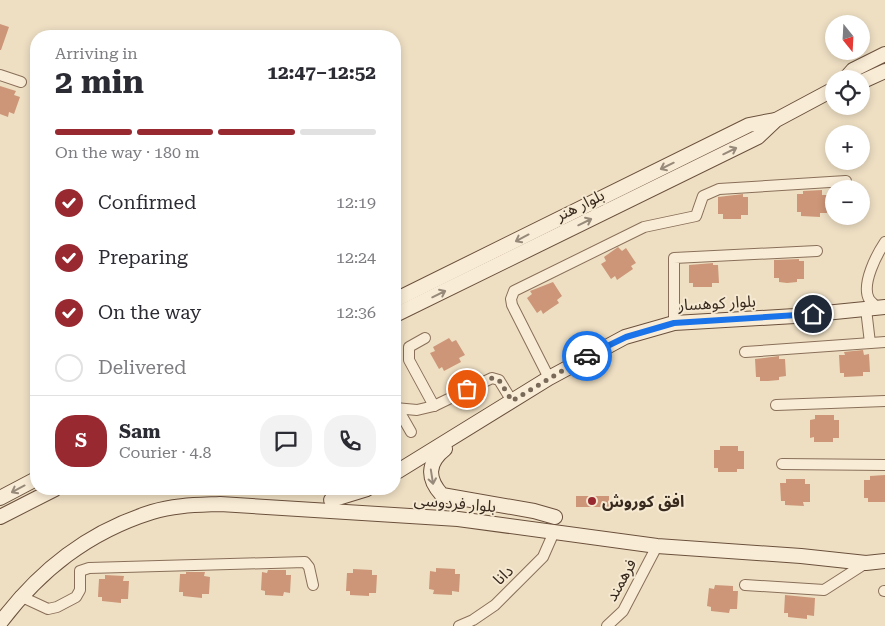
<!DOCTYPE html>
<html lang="en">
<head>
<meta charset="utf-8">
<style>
	:root { --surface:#fff; --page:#f2f2f3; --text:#2b2b33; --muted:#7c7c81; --line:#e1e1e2; --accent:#982931 }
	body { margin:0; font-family:"Roboto Serif","Noto Sans Arabic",serif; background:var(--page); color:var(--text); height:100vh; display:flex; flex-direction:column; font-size:19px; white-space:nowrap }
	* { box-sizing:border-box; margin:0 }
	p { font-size:16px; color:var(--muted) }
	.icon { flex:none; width:28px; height:28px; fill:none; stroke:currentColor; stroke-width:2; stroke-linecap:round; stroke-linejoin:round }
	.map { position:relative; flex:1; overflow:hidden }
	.details { position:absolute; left:30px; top:30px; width:371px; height:465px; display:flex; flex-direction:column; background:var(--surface); border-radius:20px; box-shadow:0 2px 8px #0003 }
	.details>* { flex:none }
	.needle { width:32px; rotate:162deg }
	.tools { position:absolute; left:825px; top:15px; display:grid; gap:10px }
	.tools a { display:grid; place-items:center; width:45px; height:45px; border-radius:50%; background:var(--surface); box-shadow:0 2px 8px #0003; font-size:25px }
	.pin { position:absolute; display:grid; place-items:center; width:42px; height:42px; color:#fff; margin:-21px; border:2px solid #fff; border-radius:50%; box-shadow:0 1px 5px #0007 }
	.courier { position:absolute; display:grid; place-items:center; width:50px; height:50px; margin:-25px; border:4px solid #1a73e8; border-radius:50%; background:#fff; color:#222; box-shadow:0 1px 6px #0007 }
	.overview em { font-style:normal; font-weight:700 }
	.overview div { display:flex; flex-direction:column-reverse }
	.overview { display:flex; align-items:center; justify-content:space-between; height:85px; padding:0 25px }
	h1 { font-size:32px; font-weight:700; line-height:38px }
	.bar { display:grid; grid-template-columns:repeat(4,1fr); gap:8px 5px; align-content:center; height:60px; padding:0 25px }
	.bar i { height:6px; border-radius:4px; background:var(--line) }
	.bar .active { background:var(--accent) }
	.bar p { grid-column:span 4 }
	.line { display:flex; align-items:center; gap:12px; padding:0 25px; border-top:1px solid var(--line) }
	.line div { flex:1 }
	.round { display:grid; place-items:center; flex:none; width:52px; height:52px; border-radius:20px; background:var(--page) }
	ol { padding:0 25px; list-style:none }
	li { display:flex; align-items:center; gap:15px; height:55px }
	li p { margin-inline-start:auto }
	li .icon { padding:5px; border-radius:50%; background:var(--accent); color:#fff; stroke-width:4 }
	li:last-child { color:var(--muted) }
	li i { width:28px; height:28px; border:2px solid var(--line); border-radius:50% }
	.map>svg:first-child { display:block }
</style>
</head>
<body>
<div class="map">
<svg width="885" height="626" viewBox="0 0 885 626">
	<rect width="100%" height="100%" fill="#eedfc3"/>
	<g fill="#cd9678">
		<path d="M0 24 9 27 1 50H0Z"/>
		<path d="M0 86 16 91 14 95 20 97 14 114 9 112 8 117 0 114Z"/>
		<path d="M822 190V195H827V213H820V217L801 216V212H797V194H803V191Z"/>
		<path d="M743 194V197H748V215H741V219H723V214H718V197Z"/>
		<path d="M618 247 622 251 626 248 636 263 631 266 633 269 617 280 615 276 611 279 601 264 606 261 604 257Z"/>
		<path d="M799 259V261H804V279H797V282L787 283 779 282V278H774V260Z"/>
		<path d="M713 263V265H718L719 283H712V287H693V283H689V265Z"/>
		<path d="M553 282 562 296 557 300 559 303 550 309 543 314 541 310 537 313 527 298 532 294 530 291Z"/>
		<path d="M449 338 452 342 456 340 465 355 459 358 461 362 444 371 442 367 439 369 430 353 435 351 433 347Z"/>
		<path d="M863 350 864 355 869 354 870 372H863V376L844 377V373H840L839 355H845L844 352Z"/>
		<path d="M779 356V359H785L786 376 779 377V380L768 381H760V377H756L755 359Z"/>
		<path d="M815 415H834V420H839V438H833V442H814V437L810 438V420L815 419Z"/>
		<path d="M720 446H738V451H744V469H737V472H718V468H714V450H720Z"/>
		<path d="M885 475V502H868V498H864V480H870V476Z"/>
		<path d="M786 479H805V484H810V502H803L804 506 785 505V501H781L780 483H786Z"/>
		<rect x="576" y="496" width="33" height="11"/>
		<path d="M436 568 455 569V574H460L459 592 452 591V595L433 594 434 590 429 589 430 571 436 572Z"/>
		<path d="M353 569 372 570V575H377L376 593H369V596L350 595V591H346L347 573H353Z"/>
		<path d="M268 570H286V575H291L290 593 284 592 283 596 265 595V591L261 590 262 572 267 573Z"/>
		<path d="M186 572H205L204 576 210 577 209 594H202V598L183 596V592H179L180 574H186Z"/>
		<path d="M105 575 124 576 123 581H129L128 599H121V603L102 601V597H98L99 579H105Z"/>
		<path d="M715 585 733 586V591H738L737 609H730L729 613 711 611V607L707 606 709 588 714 589Z"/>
		<path d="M785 595 815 598 814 616 807 615V619L788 617V613H784Z"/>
	</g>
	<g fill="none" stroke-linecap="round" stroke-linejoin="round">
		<defs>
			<g id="street">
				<path d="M0 75 21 82"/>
				<path d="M877 308C875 305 871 302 869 299 861 284 877 254 885 242"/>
				<path d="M866 309 870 343"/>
				<path d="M674 323V258L817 251"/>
				<path d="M425 338 409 347V360L434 406"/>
				<path d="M745 352 885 342"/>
				<path d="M549 378 512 305 511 299 514 291 644 227 696 216 703 196 719 189 846 181"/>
				<path d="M395 404 411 432"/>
				<path d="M776 405 885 401"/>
				<path d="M395 408 417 410 434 406 492 378 499 380 512 401"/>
				<path d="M782 464 885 465"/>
				<path d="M745 585 824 590 866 563"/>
				<path d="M884 591H885"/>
				<path d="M20 596 48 609 57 607 76 597 80 590V571L89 568 305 562 309 567 313 585"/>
				<path d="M459 626 473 620 495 605 543 557 554 532"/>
				<path d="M607 626 623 611 657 546"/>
			</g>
			<g id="secondary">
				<path d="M845 79 853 70 885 54"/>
				<path d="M861 82 885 71"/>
				<path d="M395 300 749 125 775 120"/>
				<path d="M395 315 758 137 776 120 834 89"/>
				<path d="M445 449C427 463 427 479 442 495L534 511 555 517"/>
				<path d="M395 473 549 378 625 337 674 323 795 316 885 307"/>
				<path d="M0 498 36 479"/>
				<path d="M331 500 367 489"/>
				<path d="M0 517 55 489"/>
				<path d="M0 623C40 570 88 532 152 512 174 505 198 505 220 504L458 519 657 546 801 556 866 563 885 561"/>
			</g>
		</defs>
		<use href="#street" stroke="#896f59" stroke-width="12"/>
		<use href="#secondary" stroke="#6b513d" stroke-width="16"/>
		<use href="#street" stroke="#f9ecd6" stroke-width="10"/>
		<use href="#secondary" stroke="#f9ecd6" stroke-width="14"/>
	</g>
	<defs><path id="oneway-shaft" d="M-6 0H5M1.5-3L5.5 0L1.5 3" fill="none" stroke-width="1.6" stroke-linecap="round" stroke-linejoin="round" transform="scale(1.25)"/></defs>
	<g stroke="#988a7a">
		<use href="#oneway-shaft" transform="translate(730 151) rotate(-26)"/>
		<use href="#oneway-shaft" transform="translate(667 166) rotate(154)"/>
		<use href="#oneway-shaft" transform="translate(585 222) rotate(-26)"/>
		<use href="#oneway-shaft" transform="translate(522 238) rotate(152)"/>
		<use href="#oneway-shaft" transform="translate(439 294) rotate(-26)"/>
		<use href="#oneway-shaft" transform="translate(432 477) rotate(81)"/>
		<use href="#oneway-shaft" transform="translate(18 489) rotate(152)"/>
	</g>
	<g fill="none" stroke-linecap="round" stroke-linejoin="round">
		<path stroke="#786958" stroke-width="5" stroke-dasharray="0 9" d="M467 389 492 378 499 380 512 401 587 356"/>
		<path stroke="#1a73e8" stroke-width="6" d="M587 356 626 337 674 323 813 314"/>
	</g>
	<circle fill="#982931" stroke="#f6e9d2" stroke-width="2" cx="592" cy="501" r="5"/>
	<g text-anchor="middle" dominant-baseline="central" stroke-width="4" stroke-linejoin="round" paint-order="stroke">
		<g font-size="16" fill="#38291e" stroke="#f6e9d2">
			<text transform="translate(580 205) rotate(-26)">بلوار هنر</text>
			<text transform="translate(717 303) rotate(-3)">بلوار کوهسار</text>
			<text transform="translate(455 503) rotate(5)">بلوار فردوسی</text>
			<text transform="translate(503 575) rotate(-44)">دانا</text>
			<text transform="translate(621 580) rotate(-61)">فرهمند</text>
		</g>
		<g font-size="16" font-weight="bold" fill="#38291e" stroke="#f6e9d2" text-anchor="start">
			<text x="602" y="501">افق کوروش</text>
		</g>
	</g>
</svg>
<div class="tools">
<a><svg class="needle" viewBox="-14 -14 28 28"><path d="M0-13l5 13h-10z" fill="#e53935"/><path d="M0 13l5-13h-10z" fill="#7c7c81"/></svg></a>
<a><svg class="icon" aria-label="locate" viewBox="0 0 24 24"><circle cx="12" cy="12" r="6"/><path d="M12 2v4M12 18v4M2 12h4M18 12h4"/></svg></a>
<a>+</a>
<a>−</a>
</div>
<div class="pin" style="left:467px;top:389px;background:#ea580c"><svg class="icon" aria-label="bag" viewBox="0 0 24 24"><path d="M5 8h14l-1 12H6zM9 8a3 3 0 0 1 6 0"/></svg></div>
<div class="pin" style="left:813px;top:314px;background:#1f2937"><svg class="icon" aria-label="home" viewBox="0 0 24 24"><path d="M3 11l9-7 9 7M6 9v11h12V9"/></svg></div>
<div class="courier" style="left:587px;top:356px"><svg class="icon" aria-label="car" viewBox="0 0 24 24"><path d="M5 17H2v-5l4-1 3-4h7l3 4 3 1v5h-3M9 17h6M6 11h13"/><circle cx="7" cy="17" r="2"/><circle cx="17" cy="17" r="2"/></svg></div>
<section class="details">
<div class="overview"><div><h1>2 min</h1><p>Arriving in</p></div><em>12:47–12:52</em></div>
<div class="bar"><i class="active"></i><i class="active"></i><i class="active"></i><i></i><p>On the way · 180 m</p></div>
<ol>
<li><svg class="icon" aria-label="check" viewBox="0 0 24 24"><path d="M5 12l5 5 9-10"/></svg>Confirmed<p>12:19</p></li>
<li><svg class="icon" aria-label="check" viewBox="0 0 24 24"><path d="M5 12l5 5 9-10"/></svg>Preparing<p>12:24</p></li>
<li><svg class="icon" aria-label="check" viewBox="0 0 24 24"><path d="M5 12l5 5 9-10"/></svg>On the way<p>12:36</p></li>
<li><i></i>Delivered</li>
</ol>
<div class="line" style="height:90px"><b class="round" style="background:var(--accent);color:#fff">S</b><div><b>Sam</b><p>Courier · 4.8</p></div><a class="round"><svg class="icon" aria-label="chat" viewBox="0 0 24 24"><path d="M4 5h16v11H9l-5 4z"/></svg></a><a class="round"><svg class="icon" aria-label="phone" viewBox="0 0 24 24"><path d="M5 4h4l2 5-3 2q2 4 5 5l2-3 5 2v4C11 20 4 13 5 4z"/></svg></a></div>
</section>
</div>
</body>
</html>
